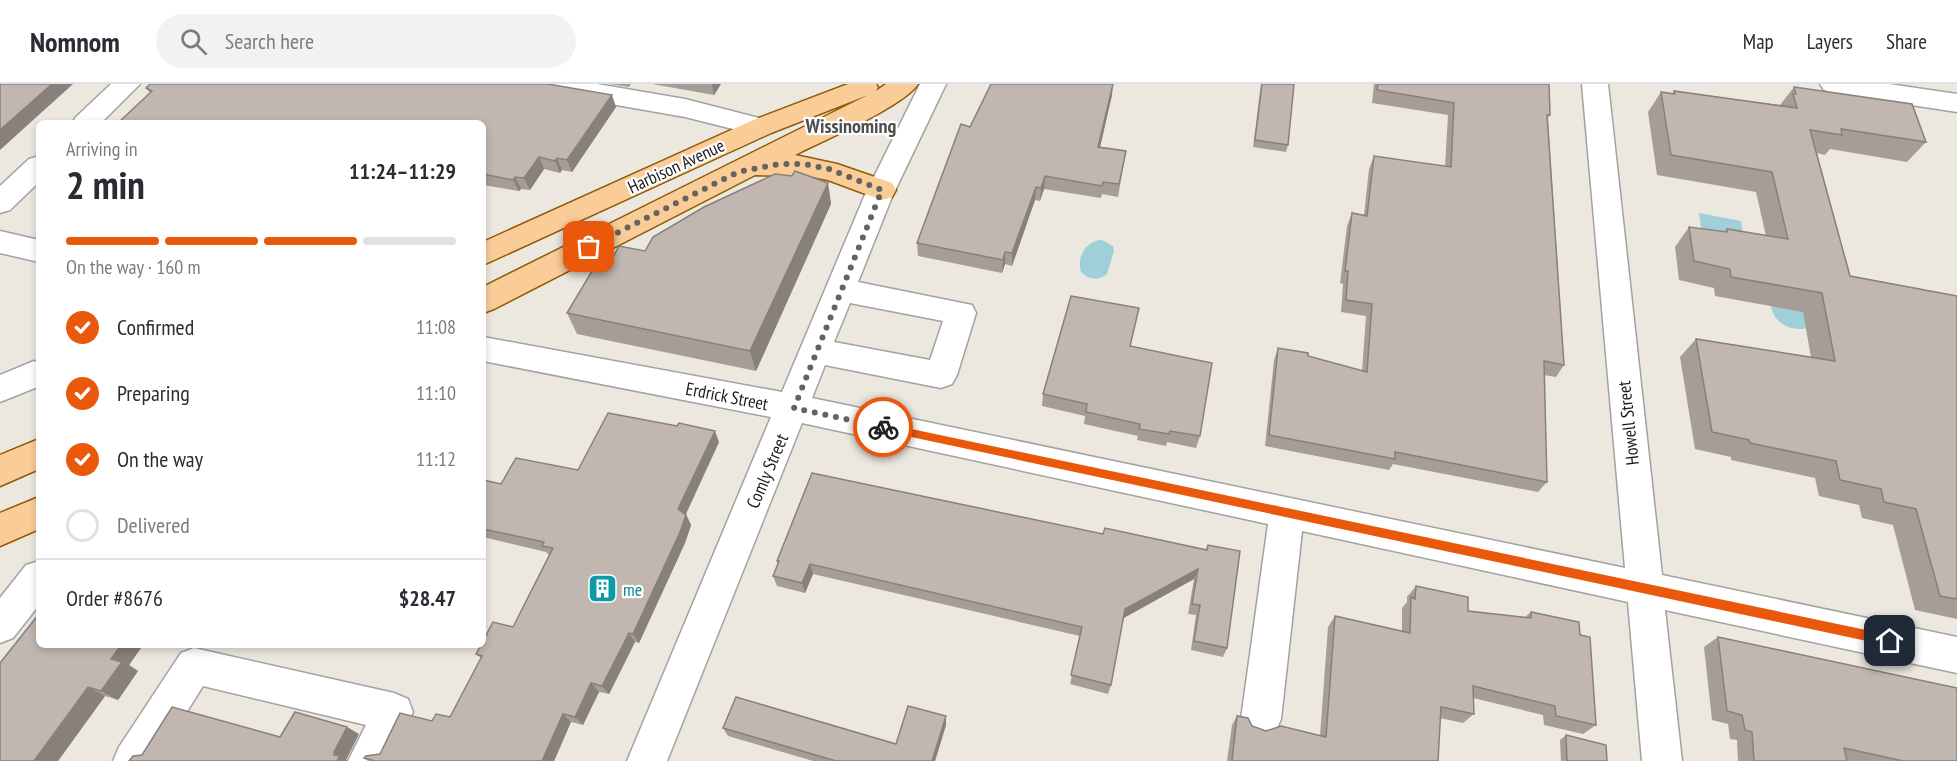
<!DOCTYPE html>
<html lang="en">
<head>
<meta charset="utf-8">
<style>
	:root { --surface:#fff; --page:#f2f2f3; --text:#2b2b33; --muted:#7c7c81; --line:#e1e1e2; --accent:#ea580c }
	body { margin:0; font-family:"PT Sans Narrow",sans-serif; background:var(--page); color:var(--text); height:100vh; display:flex; flex-direction:column; font-size:22px; white-space:nowrap }
	* { box-sizing:border-box; margin:0 }
	p { font-size:20px; color:var(--muted) }
	.icon { flex:none; width:33px; height:33px; fill:none; stroke:currentColor; stroke-width:2; stroke-linecap:round; stroke-linejoin:round }
	.map { position:relative; flex:1; overflow:hidden }
	.panel { position:absolute; left:36px; top:36px; width:450px; height:528px; display:flex; flex-direction:column; background:var(--surface); border-radius:9px; box-shadow:0 3px 9px #0003 }
	.panel>* { flex:none }
	.pin { position:absolute; display:grid; place-items:center; width:51px; height:51px; color:#fff; margin:-26px; border-radius:12px; box-shadow:0 3px 9px #0006 }
	.courier { position:absolute; display:grid; place-items:center; width:60px; height:60px; margin:-30px; border:4px solid #ea580c; border-radius:50%; background:#fff; color:#222; box-shadow:0 2px 8px #0007 }
	.head em { font-style:normal; font-weight:800 }
	.head div { display:flex; flex-direction:column-reverse }
	.head { display:flex; align-items:center; justify-content:space-between; height:102px; padding:0 30px }
	h1 { font-size:39px; font-weight:800; line-height:45px }
	.bar { display:grid; grid-template-columns:repeat(4,1fr); gap:9px 6px; align-content:center; height:72px; padding:0 30px }
	.bar i { height:8px; border-radius:4px; background:var(--line) }
	.bar .on { background:var(--accent) }
	.bar p { grid-column:span 4 }
	.line { display:flex; align-items:center; gap:15px; padding:0 30px; border-top:2px solid var(--line) }
	.line div { flex:1 }
	ol { padding:0 30px; list-style:none }
	li { display:flex; align-items:center; gap:18px; height:66px }
	li p { margin-inline-start:auto }
	li .icon { padding:6px; border-radius:50%; background:var(--accent); color:#fff; stroke-width:4 }
	li:last-child { color:var(--muted) }
	li i { width:33px; height:33px; border:3px solid var(--line); border-radius:50% }
	header { display:flex; align-items:center; gap:36px; box-sizing:border-box; height:84px; padding:0 30px; background:var(--surface); border-bottom:2px solid var(--line) }
	header strong { font-size:28px }
	nav { display:flex; gap:33px; margin-inline-start:auto; font-size:21px }
	.search { width:420px; height:54px; background:var(--page); display:flex; align-items:center; gap:15px; box-sizing:border-box; padding:0 21px; border-radius:33px; color:var(--muted); font-size:22px }
	.map>svg:first-child { display:block }
</style>
</head>
<body>
<header>
<strong>Nomnom</strong>
<div class="search"><svg class="icon" aria-label="search" viewBox="0 0 24 24"><circle cx="10" cy="10" r="6"/><path d="M15 15l6 6"/></svg>Search here</div>
<nav><a>Map</a><a>Layers</a><a>Share</a></nav>
</header>
<div class="map">
<svg width="1957" height="677" viewBox="0 0 1957 677">
	<rect width="100%" height="100%" fill="#ece8e0"/>
	<g fill="#a0cfda">
		<path d="M1699 129 1741 137 1743 151 1701 144Z"/>
		<path d="M1102 156 1113 162 1114 167 1107 190C1098 197 1089 196 1081 188 1076 174 1086 156 1102 156Z"/>
		<path d="M1771 222H1805L1811 243C1794 249 1774 241 1771 222Z"/>
	</g>
	<g fill="none" stroke-linecap="round" stroke-linejoin="round">
		<defs>
			<g id="minor">
				<path d="M111 0H140L101 39H72L76 33Z"/>
				<path d="M535 0H597L685 15 771 37 774 43 771 49 761 52 685 33 548 9 539 6Z"/>
				<path d="M920 0H946L892 113 858 198 972 221 976 229 957 291 952 300 941 304 825 281 812 314 1625 484 1582 0H1608L1662 491 1957 553V589L1665 526 1682 677H1642L1628 518 1302 447 1281 635 1275 649 1261 654 1247 649 1241 635 1268 440 802 339 667 677H627L771 333 483 277V253L782 308 864 113ZM850 219 943 237 930 276 834 258Z"/>
				<path d="M1820 0H1889L1957 10V28L1833 9 1824 6Z"/>
				<path d="M39 72V98L10 126 0 129V102L29 75Z"/>
				<path d="M0 147 39 156V178L0 169Z"/>
				<path d="M34 277 39 279V305L35 304 0 318V291Z"/>
				<path d="M39 477V521L13 554 0 559V514L26 481Z"/>
				<path d="M194 564 394 609 408 615 413 628 389 677H348L366 641 203 602 156 677H113L119 663 181 569Z"/>
			</g>
			<g id="major">
				<path d="M848 0H876L878 3 876 7 886 0H918C903 23 822 57 795 71L837 80 892 99 896 106 892 113 882 116 828 96 808 92 755 91 494 225 483 229V203L868 11 771 49 483 181V158L751 37Z"/>
				<path d="M39 355V385L0 402V371Z"/>
				<path d="M39 413V445L0 462V429Z"/>
			</g>
		</defs>
		<use href="#minor" stroke="#a2a2a2" stroke-width="3"/>
		<use href="#major" stroke="#8e5c03" stroke-width="3"/>
		<use href="#minor" fill="#fff" fill-rule="evenodd"/>
		<use href="#major" fill="#facc98" fill-rule="evenodd"/>
	</g>
	<g fill="#a69d97">
		<path d="M610 0H631L629 3Z"/>
		<path d="M652 0H721L714 11Z"/>
		<path d="M1261 0H1294L1288 61 1286 68 1253 63Z"/>
		<path d="M1374 0H1549L1550 31 1548 34 1564 281 1556 293 1544 291 1547 398 1538 408 1393 380 1389 386 1265 362 1274 276 1278 264 1362 287 1366 232 1341 228 1343 200 1340 199 1347 142 1352 129 1364 131 1369 85 1374 72 1445 83 1448 31 1372 19Z"/>
		<path d="M1794 3 1926 58 1907 78 1830 65 1825 71 1817 69 1850 192 1957 212V535L1915 526 1893 441 1862 434 1859 421 1819 412 1815 394 1731 376V373L1695 365 1680 273 1696 255 1811 273 1803 228 1715 212 1714 204 1679 196 1675 163 1689 143 1724 148 1727 145 1766 152 1756 108 1657 91 1648 28 1661 8 1672 10 1674 7 1780 21Z"/>
		<path d="M146 4 616 23 572 88 562 86 560 89 544 85 530 106 521 105 519 107 483 101V39L150 9Z"/>
		<path d="M1112 11 1100 63 1126 67 1118 113 1102 110 1101 114 1044 105 1040 117 1035 116 1012 182 1005 180 1002 189 918 172 917 159Z"/>
		<path d="M828 99 831 120 756 287 577 250 567 229 613 173 645 167Z"/>
		<path d="M1131 262 1200 352 1196 364 1167 358 1166 362 1137 356 1138 352 1084 340 1085 332 1042 322 1043 310Z"/>
		<path d="M719 358 686 430 691 441 685 459 639 559 635 558 609 610 599 608 583 641 571 638 554 677H368L364 674 380 670 432 637 450 633 481 574 476 570 513 543 549 471 546 468 483 453V396L501 400Z"/>
		<path d="M1103 450 1206 466 1208 461 1227 564 1223 573 1191 566 1196 531 1188 530 1194 495 1123 534 1111 601 1108 610 1070 600 1080 552 813 490 805 509 777 502 773 492 778 480 777 477Z"/>
		<path d="M1416 502 1468 527 1525 533 1531 528 1580 551 1596 641 1583 650 1544 641 1543 631 1473 614 1474 630 1463 639 1440 634 1438 677H1227L1232 641 1237 632 1252 642 1266 647 1320 652 1328 543 1335 532 1402 547V524L1407 518V513Z"/>
		<path d="M1718 553 1957 677H1738L1737 656 1730 655 1728 640 1712 636 1704 563Z"/>
		<path d="M39 561H143L129 581 138 587 118 616 105 612 58 677H0Z"/>
		<path d="M946 641 935 677H813L728 652 723 644 896 660Z"/>
		<path d="M1566 651 1607 677H1561L1560 656Z"/>
	</g>
	<g fill="#87807b">
		<path d="M52 0H73L0 66V46Z"/>
		<path d="M712 0H721L714 11Z"/>
		<path d="M1113 0 1112 11 1097 76 1098 63Z"/>
		<path d="M612 11 616 23 572 88 567 76Z"/>
		<path d="M539 73 544 85 530 106 524 94Z"/>
		<path d="M557 74 562 86 560 89 555 77Z"/>
		<path d="M1045 92 1044 105 1040 117 1041 104Z"/>
		<path d="M515 93 521 105 519 107 513 96Z"/>
		<path d="M828 99 831 120 756 287 750 267Z"/>
		<path d="M1036 103 1035 116 1012 182V169Z"/>
		<path d="M1005 168V180L1002 189 1003 176Z"/>
		<path d="M715 347 719 358 683 436 678 425Z"/>
		<path d="M686 431 691 441 685 459 639 559 633 550Z"/>
		<path d="M810 480 813 490 805 509 802 499Z"/>
		<path d="M1198 485 1194 495 1122 535 1125 525Z"/>
		<path d="M629 549 635 558 609 610 602 602Z"/>
		<path d="M121 561H143L129 581 138 587 118 616 101 607 111 575Z"/>
		<path d="M591 599 599 608 583 641 575 633Z"/>
		<path d="M88 603 105 612 58 677H34Z"/>
		<path d="M563 630 571 638 554 677H542Z"/>
		<path d="M946 632V641L935 677H932Z"/>
		<path d="M347 643 359 650 346 676 348 677H337L334 668Z"/>
	</g>
	<g fill="#c1b7b0" stroke="#87807b" stroke-width="1.5">
		<path d="M0 0H52L0 46Z"/>
		<path d="M150 0H548L612 11 567 76 557 74 555 77 539 73 524 94 515 93 513 96 483 90V39H118L152 7 146 4Z"/>
		<path d="M991 0H1113L1098 63 1126 67 1119 100 1103 98 1102 102 1045 92 1041 104 1036 103 1012 169 1005 168 1003 176 917 159 961 40 970 43Z"/>
		<path d="M1262 0H1294L1288 61 1255 56Z"/>
		<path d="M1378 0H1549L1550 31H1547L1564 281 1544 277 1547 398 1395 368V375L1269 351 1278 264 1308 269V272L1367 288 1372 220 1346 216 1348 187H1345L1352 129 1367 132 1374 72 1451 83 1454 19 1377 6Z"/>
		<path d="M1794 3 1912 20 1926 58 1841 45 1842 51 1810 46 1850 192 1957 212V515L1940 512 1916 425 1884 418 1881 405 1840 396 1836 377 1750 359 1749 356 1712 348 1696 255 1835 277 1822 209 1731 193 1730 185 1694 177 1689 143 1727 148V145L1788 155 1772 88 1671 71 1661 8 1675 10 1674 7 1797 24 1793 10H1796Z"/>
		<path d="M795 87 828 99 750 267 567 229 595 182 613 173 619 162 645 167 653 153 704 123 775 90 792 92Z"/>
		<path d="M1071 212 1139 224 1130 262 1212 279 1200 352 1170 347 1169 350 1139 345 1140 340 1086 328 1087 320 1043 310Z"/>
		<path d="M608 329 677 342 679 339 715 347 678 425 686 431 680 448 633 550 629 549 602 602 591 599 575 633 563 630 542 677H375L364 674 366 672 380 670 400 629 432 637 436 630 450 633 482 572 476 570 481 561H483V557L493 538 513 543 553 464 542 462 544 458 483 445V396L501 400 516 374 578 386Z"/>
		<path d="M812 389 1103 450 1105 444 1207 466 1208 461 1240 467 1227 564 1194 557 1200 521 1192 520 1198 485 1125 525 1111 601 1071 591 1082 543 810 480 802 499 773 492 779 477H777Z"/>
		<path d="M1416 502 1468 513V527L1531 534V528L1579 538 1580 551 1590 553 1596 641 1556 632 1555 622 1473 602 1474 630 1441 623 1438 677H1232L1237 632 1248 634 1252 642 1266 647 1281 642 1326 653 1335 532 1410 549 1411 513 1415 515Z"/>
		<path d="M39 530V561H121L111 575 122 578 101 607 88 603 34 677H0V579Z"/>
		<path d="M1718 553 1957 604V677H1903L1844 664 1847 677H1754L1752 648 1745 646 1742 631 1727 627Z"/>
		<path d="M736 613 896 660 908 622 946 632 932 677H836L723 644Z"/>
		<path d="M172 623 280 653 295 628 347 643 334 668V671L340 672 337 677H129L133 672 142 671Z"/>
		<path d="M1566 651 1606 661 1607 677H1567Z"/>
	</g>
	<path fill="#ea580c" d="M883 339 1890 551 1895 557 1890 562 883 347 878 343Z"/>
	<g fill="none" stroke-linecap="round" stroke-linejoin="round">
		<path stroke="#646360" stroke-width="6" stroke-dasharray="0 10.8" d="M589 163 738 88 779 80H804L829 85 882 106 794 324 883 343"/>
	</g>
	<defs>
		<symbol id="building-square" viewBox="-11 -11 22 22"><rect x="-9" y="-9" width="18" height="18" rx="4" fill="#0f9aa8" stroke="#fff"/><path d="M-4-6H4V6H1V3H-1V6H-4ZM-2.5-4.3h1.7v1.8h-1.7ZM.8-4.3h1.7v1.8H.8ZM-2.5-1h1.7V.8h-1.7ZM.8-1h1.7V.8H.8Z" fill="#fff"/></symbol>
	</defs>
	<g fill-rule="evenodd">
		<use href="#building-square" x="586" y="488" width="33" height="33"/>
	</g>
	<g text-anchor="middle" dominant-baseline="central" stroke-width="4.5" stroke-linejoin="round" paint-order="stroke">
		<g font-size="18" fill="#1b1b1b" stroke="#fff">
			<text transform="translate(676 82) rotate(-25)">Harbison Avenue</text>
			<text transform="translate(727 312) rotate(11)">Erdrick Street</text>
			<text transform="translate(1628 339) rotate(-96)">Howell Street</text>
			<text transform="translate(767 387) rotate(-67)">Comly Street</text>
		</g>
		<g font-size="18" fill="#0d838f" stroke="#fff" text-anchor="start">
			<text x="623" y="505">me</text>
		</g>
		<g font-size="20" font-weight="bold" fill="#4e4e4e" stroke="#fff">
			<text x="851" y="42">Wissinoming</text>
		</g>
	</g>
</svg>
<div class="pin" style="left:589px;top:163px;background:#ea580c"><svg class="icon" aria-label="bag" viewBox="0 0 24 24"><path d="M5 8h14l-1 12H6zM9 8a3 3 0 0 1 6 0"/></svg></div>
<div class="pin" style="left:1890px;top:557px;background:#1f2937"><svg class="icon" aria-label="home" viewBox="0 0 24 24"><path d="M3 11l9-7 9 7M6 9v11h12V9"/></svg></div>
<div class="courier" style="left:883px;top:343px"><svg class="icon" aria-label="bike" viewBox="0 0 24 24"><circle cx="6" cy="16" r="4"/><circle cx="18" cy="16" r="4"/><path d="M6 16l4-8h5l3 8M10 8l3 8H6M13 5h3"/></svg></div>
<section class="panel">
<div class="head"><div><h1>2 min</h1><p>Arriving in</p></div><em>11:24–11:29</em></div>
<div class="bar"><i class="on"></i><i class="on"></i><i class="on"></i><i></i><p>On the way · 160 m</p></div>
<ol>
<li><svg class="icon" aria-label="check" viewBox="0 0 24 24"><path d="M5 12l5 5 9-10"/></svg>Confirmed<p>11:08</p></li>
<li><svg class="icon" aria-label="check" viewBox="0 0 24 24"><path d="M5 12l5 5 9-10"/></svg>Preparing<p>11:10</p></li>
<li><svg class="icon" aria-label="check" viewBox="0 0 24 24"><path d="M5 12l5 5 9-10"/></svg>On the way<p>11:12</p></li>
<li><i></i>Delivered</li>
</ol>
<div class="line" style="height:78px"><div>Order #8676</div><b>$28.47</b></div>
</section>
</div>
</body>
</html>
